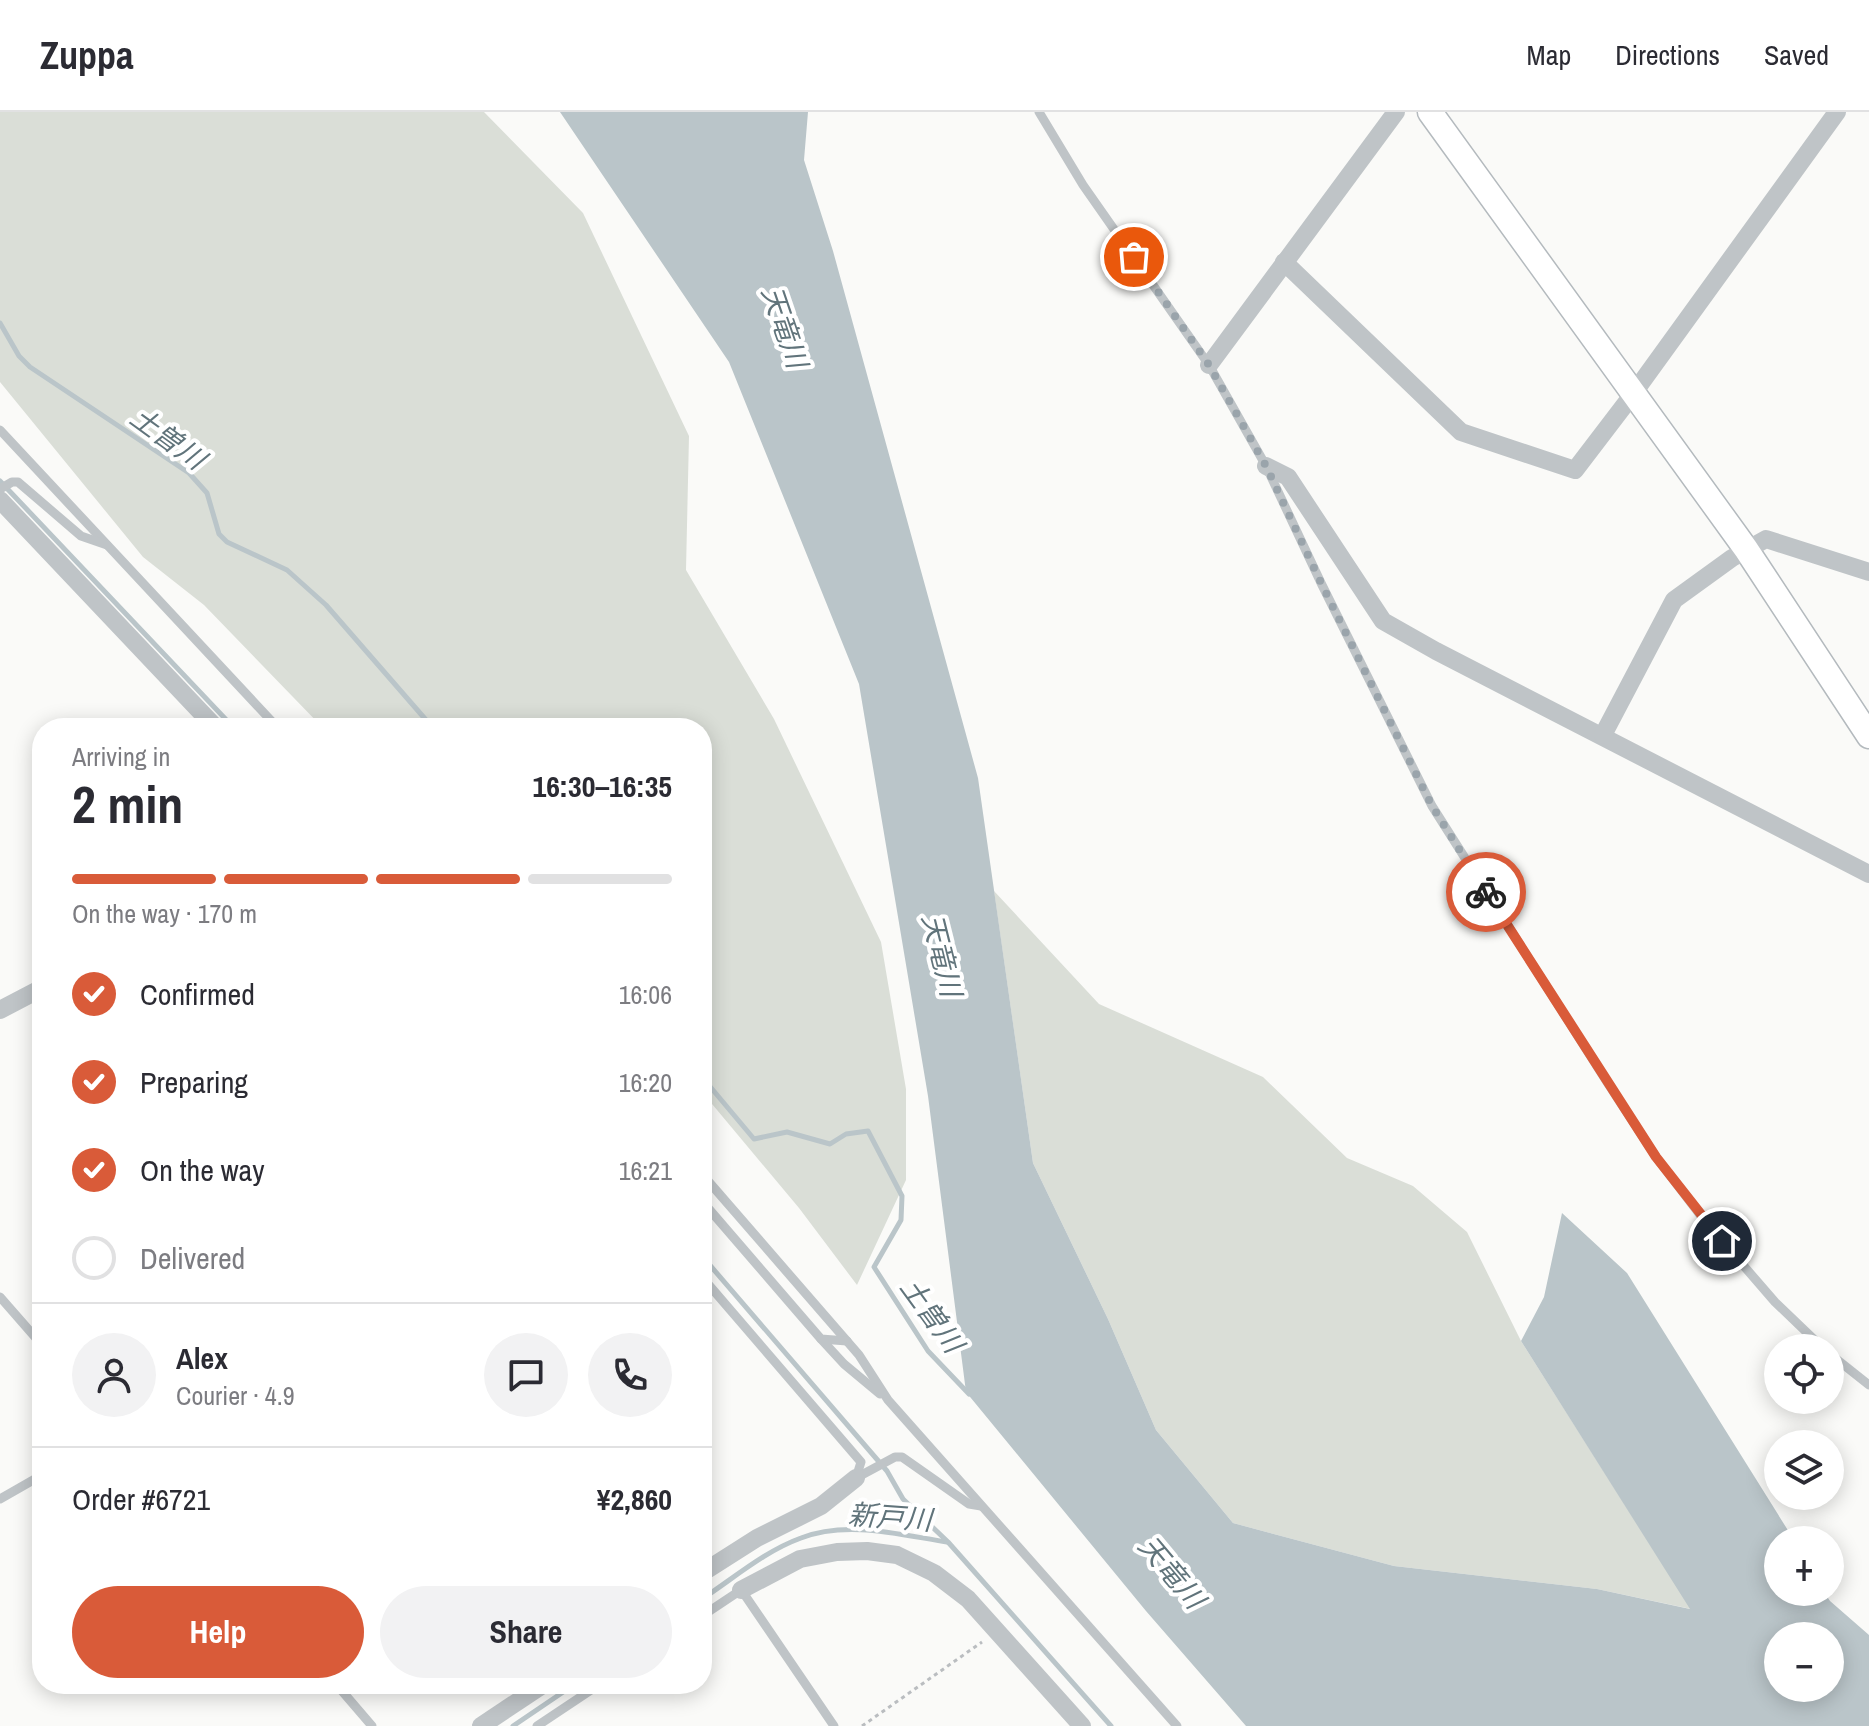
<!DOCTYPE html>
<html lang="en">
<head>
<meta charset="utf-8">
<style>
	:root { --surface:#fff; --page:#f2f2f3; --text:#2b2b33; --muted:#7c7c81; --line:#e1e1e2; --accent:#d95b39 }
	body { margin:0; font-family:"Archivo Narrow","Noto Sans JP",sans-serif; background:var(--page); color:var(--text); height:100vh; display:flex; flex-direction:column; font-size:30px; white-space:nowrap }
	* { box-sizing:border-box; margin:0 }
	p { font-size:26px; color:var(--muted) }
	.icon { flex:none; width:44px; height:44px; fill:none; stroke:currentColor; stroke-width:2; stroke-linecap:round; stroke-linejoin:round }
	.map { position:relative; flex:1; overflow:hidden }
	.side { position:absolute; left:32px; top:606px; width:680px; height:976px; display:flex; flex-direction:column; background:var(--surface); border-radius:32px; box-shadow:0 4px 20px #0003 }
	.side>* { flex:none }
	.tools { position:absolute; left:1764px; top:1222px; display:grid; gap:16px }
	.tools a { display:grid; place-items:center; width:80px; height:80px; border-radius:50%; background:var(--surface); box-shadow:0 4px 20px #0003; font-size:40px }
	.pin { position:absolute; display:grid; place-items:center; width:68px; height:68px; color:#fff; margin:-34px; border:4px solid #fff; border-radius:50%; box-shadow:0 2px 8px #0007 }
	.courier { position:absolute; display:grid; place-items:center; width:80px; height:80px; margin:-40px; border:6px solid #d95b39; border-radius:50%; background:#fff; color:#222; box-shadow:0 2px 10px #0007 }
	.head em { font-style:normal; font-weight:700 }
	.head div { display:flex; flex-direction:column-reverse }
	.head { display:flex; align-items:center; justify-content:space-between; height:136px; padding:0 40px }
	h1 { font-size:52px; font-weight:700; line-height:60px }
	.bar { display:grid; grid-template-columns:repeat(4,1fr); gap:12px 8px; align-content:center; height:96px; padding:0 40px }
	.bar i { height:10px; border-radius:6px; background:var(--line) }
	.bar .selected { background:var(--accent) }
	.bar p { grid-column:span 4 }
	.line { display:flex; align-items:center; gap:20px; padding:0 40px; border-top:2px solid var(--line) }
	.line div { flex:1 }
	.round { display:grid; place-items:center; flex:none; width:84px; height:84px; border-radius:42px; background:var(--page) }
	ol { padding:0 40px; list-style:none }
	li { display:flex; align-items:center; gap:24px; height:88px }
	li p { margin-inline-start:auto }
	li .icon { padding:8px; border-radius:50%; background:var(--accent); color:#fff; stroke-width:4 }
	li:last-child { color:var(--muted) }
	li i { width:44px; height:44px; border:4px solid var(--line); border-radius:50% }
	.action { display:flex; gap:16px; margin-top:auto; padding:16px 40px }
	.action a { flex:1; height:92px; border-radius:48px; background:var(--accent); color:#fff; font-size:32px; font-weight:700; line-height:92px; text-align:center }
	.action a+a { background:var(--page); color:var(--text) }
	header { display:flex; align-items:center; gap:48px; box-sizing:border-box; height:112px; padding:0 40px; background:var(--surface); border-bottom:2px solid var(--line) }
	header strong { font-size:38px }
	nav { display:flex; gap:44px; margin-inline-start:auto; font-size:28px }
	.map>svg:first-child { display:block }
</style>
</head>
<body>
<header>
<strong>Zuppa</strong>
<nav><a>Map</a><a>Directions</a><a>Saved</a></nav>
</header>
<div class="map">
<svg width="1869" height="1614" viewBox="0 0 1869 1614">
	<rect width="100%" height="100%" fill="#fafaf8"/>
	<g fill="#daded7">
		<path d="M0 0H484L583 101 689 324 686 458 774 607 881 830 906 977V1068L857 1173 799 1096 702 980V616H323L204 493 143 445 0 270Z"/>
		<path d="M994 779 1099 892 1263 965 1347 1046 1413 1074 1467 1120 1521 1229 1691 1497 1597 1477 1394 1454 1233 1411 1156 1318 1108 1207 1033 1051Z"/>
	</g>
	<path fill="#bac5c9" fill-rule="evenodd" d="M560 0H808L804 48 833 139 978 666 1033 1051 1108 1207 1156 1318 1233 1411 1394 1454 1597 1477 1690 1497 1521 1229 1544 1185 1562 1101 1627 1161 1794 1428H1778V1480H1824L1830 1489 1869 1523V1614H1246L1146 1499 966 1280 928 984 859 572 729 250ZM1778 1524H1830V1576H1778Z"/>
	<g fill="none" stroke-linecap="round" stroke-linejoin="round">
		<g stroke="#bac5c9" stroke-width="5">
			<path d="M0 211 19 244 30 255 189 361 207 381 219 422 227 430 287 458 326 493 433 616"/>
			<path d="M0 369 234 616"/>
			<path d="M702 965 754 1027 787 1020 830 1032 846 1022 868 1019 902 1084 901 1108 874 1155 928 1239 969 1282"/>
			<path d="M702 1144 887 1359 903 1387 948 1430 1111 1614"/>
			<path d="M702 1487C734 1466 765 1439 801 1426 847 1408 901 1423 947 1430"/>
			<path d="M513 1614 575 1572"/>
		</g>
		<defs>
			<path id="secondary" d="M1430 0 1746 437 1869 624"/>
		</defs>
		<use href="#secondary" stroke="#b4babe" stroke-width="27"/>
		<path stroke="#babdc0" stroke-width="3" stroke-dasharray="4 4" stroke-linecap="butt" d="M862 1614 982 1530"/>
		<g stroke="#bfc4c7" stroke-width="9">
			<path d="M1039 0 1083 73 1209 253 1266 354 1322 473 1432 694 1607 970 1656 1045 1704 1108 1775 1190 1823 1236"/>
			<path d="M0 318 278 616"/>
			<path d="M0 377 12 370H18L81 424 107 433"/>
			<path d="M702 1062 859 1243 888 1288 1177 1614"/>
			<path d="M702 1089 821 1227 847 1229"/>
			<path d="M702 1165 861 1350 856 1366"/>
			<path d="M0 1185 42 1233"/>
			<path d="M821 1227 844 1252 880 1282"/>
			<path d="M1830 1242 1869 1273"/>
			<path d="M856 1366 895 1345H902L969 1392 981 1394"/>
			<path d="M0 1387 42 1363"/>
			<path d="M740 1476 834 1614"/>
			<path d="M702 1504 741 1478"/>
			<path d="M336 1572 372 1614"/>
			<path d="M537 1614 600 1572"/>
		</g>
		<g stroke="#bfc4c7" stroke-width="18">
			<path d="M1284 150 1461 320 1575 358 1633 282 1837 0"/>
			<path d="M1209 253 1396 0"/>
			<path d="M1266 354 1288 365 1383 509 1436 539 1869 762"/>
			<path d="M0 388 216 616"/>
			<path d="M1603 623 1674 488 1732 446 1766 427 1869 460"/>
			<path d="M0 898 42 876"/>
			<path d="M702 1461 757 1426 821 1394 856 1366"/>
			<path d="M741 1478 800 1447 837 1440 867 1439 897 1443 934 1461 968 1487 1082 1614"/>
			<path d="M481 1614 544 1572"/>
		</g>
		<use href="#secondary" stroke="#fff" stroke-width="24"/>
	</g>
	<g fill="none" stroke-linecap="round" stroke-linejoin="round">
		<path stroke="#9aa4ab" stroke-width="8" stroke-dasharray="0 14.4" d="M1134 145 1209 253 1266 354 1322 473 1432 694 1486 780"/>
		<path stroke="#d95b39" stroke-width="10" d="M1486 780 1656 1045 1722 1129"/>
	</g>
	<g text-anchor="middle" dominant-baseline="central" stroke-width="8" stroke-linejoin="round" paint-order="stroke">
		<g font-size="28" font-style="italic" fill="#61747b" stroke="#fff">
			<text transform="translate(785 215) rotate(71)">天竜川</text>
			<text transform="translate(168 326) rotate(36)">土曽川</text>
			<text transform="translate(942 843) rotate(76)">天竜川</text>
			<text transform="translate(932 1203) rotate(54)">土曽川</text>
			<text transform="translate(890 1405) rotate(4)">新戸川</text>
			<text transform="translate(1172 1460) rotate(50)">天竜川</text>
		</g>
	</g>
</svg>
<div class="tools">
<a><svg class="icon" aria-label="locate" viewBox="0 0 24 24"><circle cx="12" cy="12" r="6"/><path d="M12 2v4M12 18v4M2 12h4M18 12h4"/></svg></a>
<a><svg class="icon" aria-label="layers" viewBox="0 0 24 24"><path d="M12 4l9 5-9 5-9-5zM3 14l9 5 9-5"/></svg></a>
<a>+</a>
<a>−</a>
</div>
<div class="pin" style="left:1134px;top:145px;background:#ea580c"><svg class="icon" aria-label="bag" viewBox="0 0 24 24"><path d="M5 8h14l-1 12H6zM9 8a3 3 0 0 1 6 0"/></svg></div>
<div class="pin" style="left:1722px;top:1129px;background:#1f2937"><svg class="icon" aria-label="home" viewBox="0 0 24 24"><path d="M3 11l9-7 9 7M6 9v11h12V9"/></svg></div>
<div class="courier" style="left:1486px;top:780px"><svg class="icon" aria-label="bike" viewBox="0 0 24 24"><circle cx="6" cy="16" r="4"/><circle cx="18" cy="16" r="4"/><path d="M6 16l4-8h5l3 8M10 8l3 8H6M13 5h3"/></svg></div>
<section class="side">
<div class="head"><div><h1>2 min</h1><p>Arriving in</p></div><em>16:30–16:35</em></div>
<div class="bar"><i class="selected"></i><i class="selected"></i><i class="selected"></i><i></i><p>On the way · 170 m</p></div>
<ol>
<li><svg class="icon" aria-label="check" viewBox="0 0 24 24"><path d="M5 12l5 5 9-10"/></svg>Confirmed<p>16:06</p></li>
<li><svg class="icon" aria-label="check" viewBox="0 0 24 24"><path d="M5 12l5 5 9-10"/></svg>Preparing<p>16:20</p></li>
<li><svg class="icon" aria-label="check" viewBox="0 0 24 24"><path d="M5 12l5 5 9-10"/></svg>On the way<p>16:21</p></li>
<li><i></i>Delivered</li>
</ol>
<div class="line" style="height:144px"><a class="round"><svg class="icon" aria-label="person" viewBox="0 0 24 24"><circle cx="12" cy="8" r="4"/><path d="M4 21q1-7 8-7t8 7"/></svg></a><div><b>Alex</b><p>Courier · 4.9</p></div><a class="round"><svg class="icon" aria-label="chat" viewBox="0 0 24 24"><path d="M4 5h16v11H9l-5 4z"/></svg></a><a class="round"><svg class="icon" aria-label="phone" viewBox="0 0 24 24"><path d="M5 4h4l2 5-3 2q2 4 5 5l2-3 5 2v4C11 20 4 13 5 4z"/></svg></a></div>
<div class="line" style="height:104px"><div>Order #6721</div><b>¥2,860</b></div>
<div class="action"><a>Help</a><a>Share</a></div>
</section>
</div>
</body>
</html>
